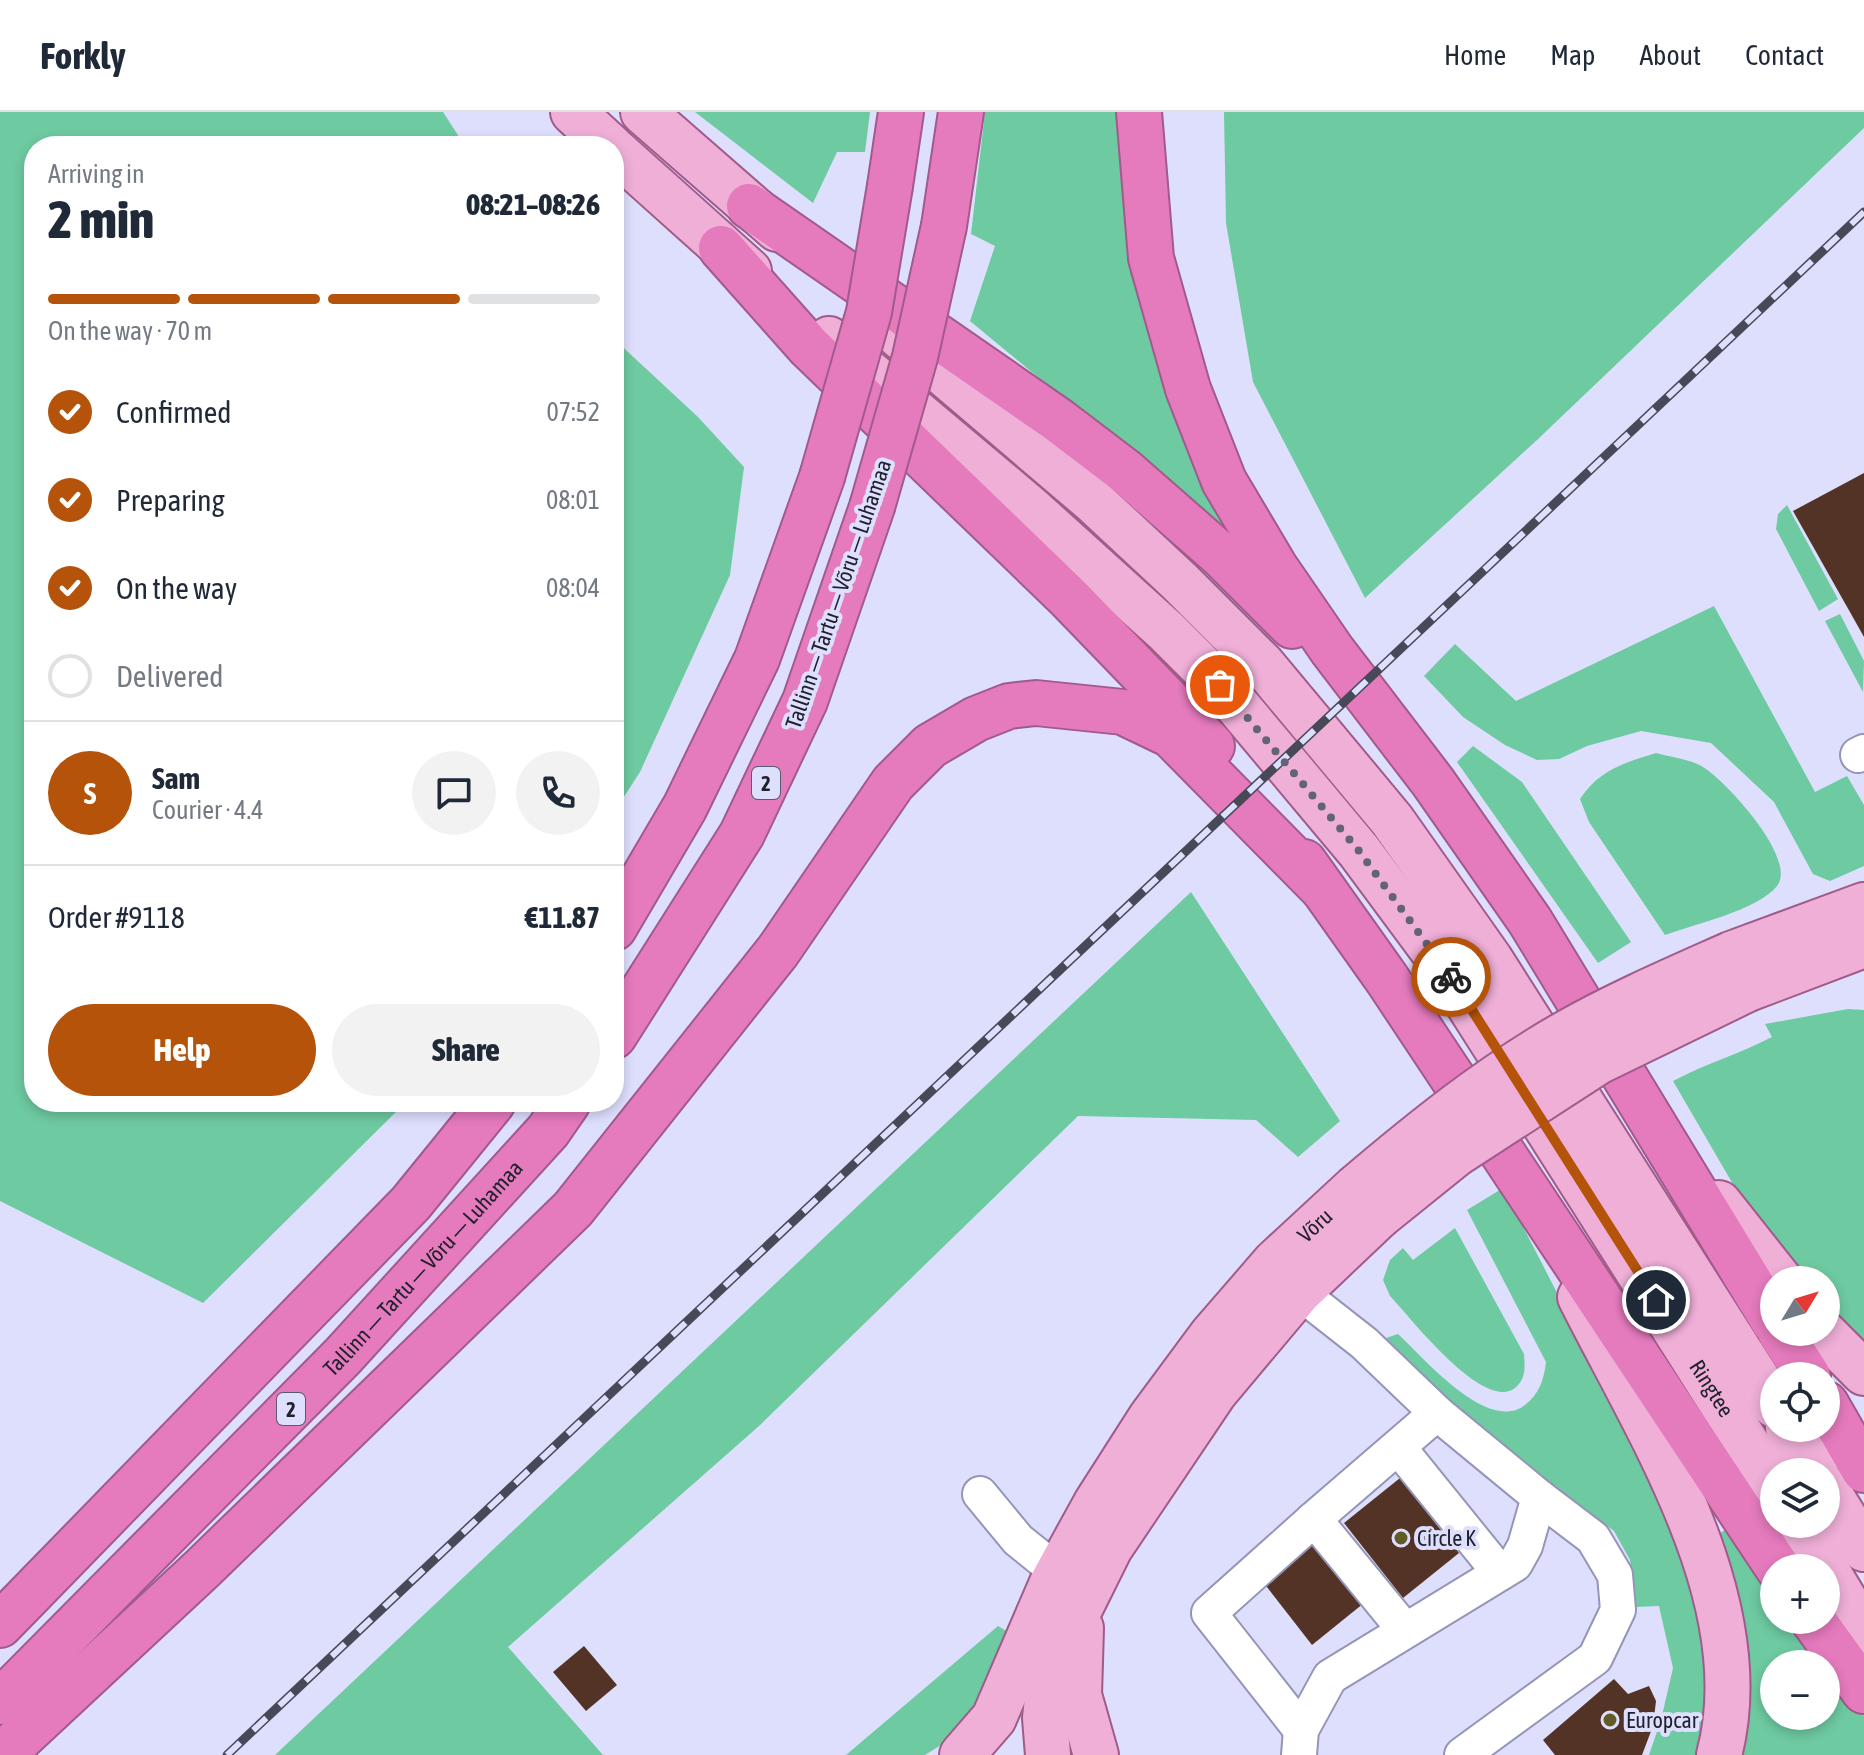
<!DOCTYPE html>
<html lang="en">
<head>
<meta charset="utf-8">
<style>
	:root { --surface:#fff; --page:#f2f2f3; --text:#1f2937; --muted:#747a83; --line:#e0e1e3; --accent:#b45309 }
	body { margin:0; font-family:"Asap Condensed",sans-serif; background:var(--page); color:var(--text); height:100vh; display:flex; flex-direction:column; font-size:30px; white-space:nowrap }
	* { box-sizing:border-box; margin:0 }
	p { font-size:26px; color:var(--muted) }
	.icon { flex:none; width:44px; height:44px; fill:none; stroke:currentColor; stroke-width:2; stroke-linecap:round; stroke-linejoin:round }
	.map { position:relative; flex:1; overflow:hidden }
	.drawer { position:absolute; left:24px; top:24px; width:600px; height:976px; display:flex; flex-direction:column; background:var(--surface); border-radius:32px; box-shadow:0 4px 12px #0003 }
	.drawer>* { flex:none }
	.needle { width:52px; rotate:52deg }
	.tools { position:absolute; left:1760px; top:1154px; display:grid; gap:16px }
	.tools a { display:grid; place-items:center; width:80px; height:80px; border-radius:50%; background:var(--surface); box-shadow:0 4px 12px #0003; font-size:40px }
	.pin { position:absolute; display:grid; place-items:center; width:68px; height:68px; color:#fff; margin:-34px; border:4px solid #fff; border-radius:50%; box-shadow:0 2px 8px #0007 }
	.courier { position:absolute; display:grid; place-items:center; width:80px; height:80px; margin:-40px; border:6px solid #b45309; border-radius:50%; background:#fff; color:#222; box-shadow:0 2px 10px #0007 }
	.head em { font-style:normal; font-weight:800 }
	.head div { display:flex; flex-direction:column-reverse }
	.head { display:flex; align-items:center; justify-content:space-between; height:136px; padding:0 24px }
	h1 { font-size:52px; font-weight:800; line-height:60px }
	.bar { display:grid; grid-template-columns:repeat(4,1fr); gap:12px 8px; align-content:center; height:96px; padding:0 24px }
	.bar i { height:10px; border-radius:6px; background:var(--line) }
	.bar .selected { background:var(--accent) }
	.bar p { grid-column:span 4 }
	.line { display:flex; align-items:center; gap:20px; padding:0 24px; border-top:2px solid var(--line) }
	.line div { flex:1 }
	.round { display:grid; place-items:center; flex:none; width:84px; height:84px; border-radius:42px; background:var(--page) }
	ol { padding:0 24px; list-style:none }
	li { display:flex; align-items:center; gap:24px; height:88px }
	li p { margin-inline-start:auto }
	li .icon { padding:8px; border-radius:50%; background:var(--accent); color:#fff; stroke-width:4 }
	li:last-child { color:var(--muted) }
	li i { width:44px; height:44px; border:4px solid var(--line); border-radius:50% }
	.cta { display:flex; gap:16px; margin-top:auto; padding:16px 24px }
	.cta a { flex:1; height:92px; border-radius:48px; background:var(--accent); color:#fff; font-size:32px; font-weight:800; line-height:92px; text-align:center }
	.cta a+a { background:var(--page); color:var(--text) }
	header { display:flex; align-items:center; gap:48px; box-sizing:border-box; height:112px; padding:0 40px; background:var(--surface); border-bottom:2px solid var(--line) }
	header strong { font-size:38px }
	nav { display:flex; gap:44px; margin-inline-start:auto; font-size:28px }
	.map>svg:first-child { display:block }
</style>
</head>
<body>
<header>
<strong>Forkly</strong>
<nav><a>Home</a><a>Map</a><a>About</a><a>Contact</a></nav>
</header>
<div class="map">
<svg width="1864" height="1643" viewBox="0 0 1864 1643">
	<rect width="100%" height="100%" fill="#dedffd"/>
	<g fill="#6ecaa1" fill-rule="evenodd">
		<path d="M0 0H443L465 34H34V990H406L203 1191 0 1089Z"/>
		<path d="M695 0H870L865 40H837L813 91Z"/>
		<path d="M985 0H1121L1189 328 1229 423 970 209 995 134 971 122Z"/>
		<path d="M1224 0H1864V16L1537 328 1365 486 1253 270 1226 111Z"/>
		<path d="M614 227 698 305 744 355 730 463 640 660 614 700Z"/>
		<path d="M1787 393 1838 487 1819 499 1776 417 1778 402Z"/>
		<path d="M1714 494 1815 680 1847 664 1864 693V754L1830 769 1813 762 1774 690 1711 631 1641 619 1587 634 1559 647 1537 648 1505 633 1463 605 1424 564 1455 532 1516 589Z"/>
		<path d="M1840 502 1864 549 1863 580 1825 509Z"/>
		<path d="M1473 634 1522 670 1631 830 1598 851 1457 650Z"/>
		<path d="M1656 641C1670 645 1690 647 1703 655 1726 669 1798 747 1777 774 1758 798 1695 812 1665 823L1589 710 1580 687C1599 658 1624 651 1656 641Z"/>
		<path d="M1191 780 1340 1009 1298 1045 1256 1008 1078 1004 759 1314 508 1535 603 1643H275Z"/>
		<path d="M1848 897 1864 898V1234L1826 1193V1168H1803L1741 1086 1673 969C1705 952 1739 942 1772 925L1765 912Z"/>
		<path d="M1503 1076 1667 1394 1704 1503 1709 1600 1695 1643H1649L1661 1608 1673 1556 1659 1494 1636 1495 1630 1448 1614 1419 1471 1311 1429 1274 1386 1226 1398 1222C1424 1246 1488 1322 1525 1293 1539 1282 1544 1268 1546 1250L1467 1098Z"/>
		<path d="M1455 1116 1524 1242C1525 1255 1526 1267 1515 1276 1483 1300 1411 1206 1390 1184L1383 1168 1390 1148 1403 1136 1413 1148Z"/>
		<path d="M1729 1416 1774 1479V1508H1795L1864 1604V1643H1736L1712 1425ZM1774 1552H1826V1604H1774Z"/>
		<path d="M998 1514 1008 1520 965 1618 925 1643H846Z"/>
	</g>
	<g fill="#533326">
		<path d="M1864 361V525L1793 399Z"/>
		<path d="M1400 1366 1459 1441 1403 1486 1344 1411Z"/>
		<path d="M1315 1428 1364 1491 1312 1533 1263 1470Z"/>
		<path d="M584 1534 617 1573 586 1599 553 1560Z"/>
		<path d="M1614 1567 1628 1582 1649 1574 1656 1589 1653 1614 1642 1643H1555L1543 1628Z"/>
	</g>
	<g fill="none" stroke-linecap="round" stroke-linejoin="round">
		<defs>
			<g id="minor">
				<path d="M1858 643 1864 640"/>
				<path d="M1299 1180 1364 1231 1437 1301 1539 1385 1525 1434 1515 1452 1330 1565 1301 1618 1299 1643"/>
				<path d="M1398 1335 1500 1461"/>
				<path d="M980 1382 1018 1428 1058 1460"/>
				<path d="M1314 1407 1437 1301"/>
				<path d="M1301 1618 1209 1501 1314 1407 1404 1517"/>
				<path d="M1462 1643 1595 1546 1618 1498 1615 1463 1593 1426 1539 1385"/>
			</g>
			<g id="major">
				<path d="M573 0 610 34"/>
				<path d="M643 0 777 117"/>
				<path d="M614 38 749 159"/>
				<path d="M889 215 1092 388 1179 469 1263 553 1392 708 1490 847 1774 1293"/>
				<path id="s1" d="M829 227 1031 397 1166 519 1220 573 1359 739 1442 851 1774 1374"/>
				<path d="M1731 842 1864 793"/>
				<path d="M1748 877 1864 833"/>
				<path d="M1719 1091 1780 1168"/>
				<path d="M1580 1185C1646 1317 1760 1490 1719 1643"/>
				<path d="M1823 1220 1864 1261"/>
				<path d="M1788 1316 1816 1360"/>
				<path d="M1826 1376 1864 1437"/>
				<path d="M1798 1412 1825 1456"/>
				<path d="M1826 1457 1864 1520"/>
				<path d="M1081 1516 1079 1583 1096 1643"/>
				<path id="s2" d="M962 1643 994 1606 1052 1471 1096 1391 1151 1305 1211 1224 1275 1150 1355 1076"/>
				<path d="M1048 1643 1045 1606 1050 1557 1110 1436 1215 1280 1299 1180 1379 1104"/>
			</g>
			<g id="highway">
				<path d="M1139 0 1151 146 1188 277 1224 369 1275 455 1332 538 1433 670 1530 809 1774 1210"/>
				<path d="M890 74 901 0"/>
				<path d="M749 94 1058 308 1125 359 1222 444 1292 514"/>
				<path d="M944 114 961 0"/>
				<path d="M721 136 809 235 1069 486 1212 634"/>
				<path d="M1304 750 1387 867 1778 1456"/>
				<path d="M614 816 685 695 757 547 822 365"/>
				<path d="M614 924 742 722 805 589 872 395"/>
				<path d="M1780 1220 1808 1264"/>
				<path d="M1826 1292 1864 1358"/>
				<path d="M1813 1508 1864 1579"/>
				<path d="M0 1513 411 1091 493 990"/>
				<path id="s3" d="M0 1590 343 1244 548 1019 568 990"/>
				<path d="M2 1643 202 1457 573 1097 778 839 893 671 930 634 976 607 1009 594 1036 591 1123 600 1171 623 1321 775"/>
			</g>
		</defs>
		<use href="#minor" stroke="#9495b7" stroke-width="38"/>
		<use href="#major" stroke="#a05b8b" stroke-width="48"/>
		<use href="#highway" stroke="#a05b8b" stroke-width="48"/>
		<use href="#minor" stroke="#fff" stroke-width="34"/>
		<use href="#major" stroke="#efafd7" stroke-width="44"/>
		<use href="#highway" stroke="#e57abd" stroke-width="44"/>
		<defs>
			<path id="rail" d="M227 1643 1864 100"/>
		</defs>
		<use href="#rail" stroke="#474858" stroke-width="9"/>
		<use href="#rail" stroke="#dedffd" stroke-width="6" stroke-dasharray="18" stroke-linecap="butt"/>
		<defs>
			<g id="major-bridge">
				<path d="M1355 1076C1422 1019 1489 965 1566 921 1619 891 1675 867 1731 842"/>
				<path d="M1379 1104 1456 1042 1598 950 1748 877"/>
			</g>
			<g id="highway-bridge">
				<path d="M822 365 869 200 890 74"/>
				<path d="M872 395 915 245 944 114"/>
			</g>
		</defs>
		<use href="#major-bridge" stroke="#a05b8b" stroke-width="48" stroke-linecap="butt"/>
		<use href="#highway-bridge" stroke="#a05b8b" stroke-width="48" stroke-linecap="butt"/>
		<use href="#major-bridge" stroke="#efafd7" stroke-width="44"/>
		<use href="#highway-bridge" stroke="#e57abd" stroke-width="44"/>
	</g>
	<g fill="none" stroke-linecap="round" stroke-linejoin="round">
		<path stroke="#626476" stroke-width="8" stroke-dasharray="0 14.4" d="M1220 573 1359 739 1451 865"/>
		<path stroke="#b45309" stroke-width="10" d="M1451 865 1656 1188"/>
	</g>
	<g fill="#615b28" stroke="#dedffd" stroke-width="3">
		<circle cx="1401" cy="1426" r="8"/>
		<circle cx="1610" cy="1608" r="8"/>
	</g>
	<g text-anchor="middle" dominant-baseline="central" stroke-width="8" stroke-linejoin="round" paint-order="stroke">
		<g fill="#dedffd" stroke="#595a6c" stroke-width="2">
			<rect x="752" y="655" width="28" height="32" rx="6"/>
			<rect x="277" y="1281" width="28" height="32" rx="6"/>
		</g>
		<g font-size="20" font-weight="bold" fill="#20212e">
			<text x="766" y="671">2</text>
			<text x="291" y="1297">2</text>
		</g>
		<g font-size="22" fill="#20212e" stroke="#dedffd">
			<text transform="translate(838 482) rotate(-71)">Tallinn — Tartu — Võru — Luhamaa</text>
			<text stroke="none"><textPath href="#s2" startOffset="642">Võru</textPath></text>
			<text stroke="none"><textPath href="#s3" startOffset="606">Tallinn — Tartu — Võru — Luhamaa</textPath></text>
			<text stroke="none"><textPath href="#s1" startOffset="1382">Ringtee</textPath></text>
		</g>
		<g font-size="22" fill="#20212e" stroke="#dedffd" text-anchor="start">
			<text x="1417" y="1426">Circle K</text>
			<text x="1626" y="1608">Europcar</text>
		</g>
	</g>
</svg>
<div class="tools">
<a><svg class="needle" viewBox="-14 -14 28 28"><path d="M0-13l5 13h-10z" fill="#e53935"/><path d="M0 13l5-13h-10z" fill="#747a83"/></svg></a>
<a><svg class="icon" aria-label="locate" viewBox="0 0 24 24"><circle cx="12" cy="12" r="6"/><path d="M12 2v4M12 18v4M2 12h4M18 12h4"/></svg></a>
<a><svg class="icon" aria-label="layers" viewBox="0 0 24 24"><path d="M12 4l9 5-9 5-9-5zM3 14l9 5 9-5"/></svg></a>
<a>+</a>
<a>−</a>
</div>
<div class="pin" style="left:1220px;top:573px;background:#ea580c"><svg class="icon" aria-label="bag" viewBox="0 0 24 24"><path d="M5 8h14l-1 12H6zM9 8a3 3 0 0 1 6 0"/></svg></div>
<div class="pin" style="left:1656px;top:1188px;background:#1f2937"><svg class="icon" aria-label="home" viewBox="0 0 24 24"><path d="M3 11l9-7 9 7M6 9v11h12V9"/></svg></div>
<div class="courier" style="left:1451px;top:865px"><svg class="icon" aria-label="bike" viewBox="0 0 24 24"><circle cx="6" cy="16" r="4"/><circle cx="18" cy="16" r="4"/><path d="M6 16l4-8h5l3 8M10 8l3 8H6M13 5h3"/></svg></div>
<section class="drawer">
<div class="head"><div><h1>2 min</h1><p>Arriving in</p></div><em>08:21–08:26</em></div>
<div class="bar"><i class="selected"></i><i class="selected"></i><i class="selected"></i><i></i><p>On the way · 70 m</p></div>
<ol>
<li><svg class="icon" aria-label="check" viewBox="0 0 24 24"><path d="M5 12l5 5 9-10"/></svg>Confirmed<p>07:52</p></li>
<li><svg class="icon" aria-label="check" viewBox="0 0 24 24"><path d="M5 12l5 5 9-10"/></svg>Preparing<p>08:01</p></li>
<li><svg class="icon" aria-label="check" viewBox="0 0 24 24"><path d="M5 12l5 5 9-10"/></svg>On the way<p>08:04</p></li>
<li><i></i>Delivered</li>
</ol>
<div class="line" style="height:144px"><b class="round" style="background:var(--accent);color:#fff">S</b><div><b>Sam</b><p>Courier · 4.4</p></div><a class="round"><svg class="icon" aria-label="chat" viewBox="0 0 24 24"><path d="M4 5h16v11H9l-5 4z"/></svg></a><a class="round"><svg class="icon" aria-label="phone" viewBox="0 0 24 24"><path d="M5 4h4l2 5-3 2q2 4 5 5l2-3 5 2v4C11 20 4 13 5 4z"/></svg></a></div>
<div class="line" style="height:104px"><div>Order #9118</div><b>€11.87</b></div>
<div class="cta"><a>Help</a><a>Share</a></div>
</section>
</div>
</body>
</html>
